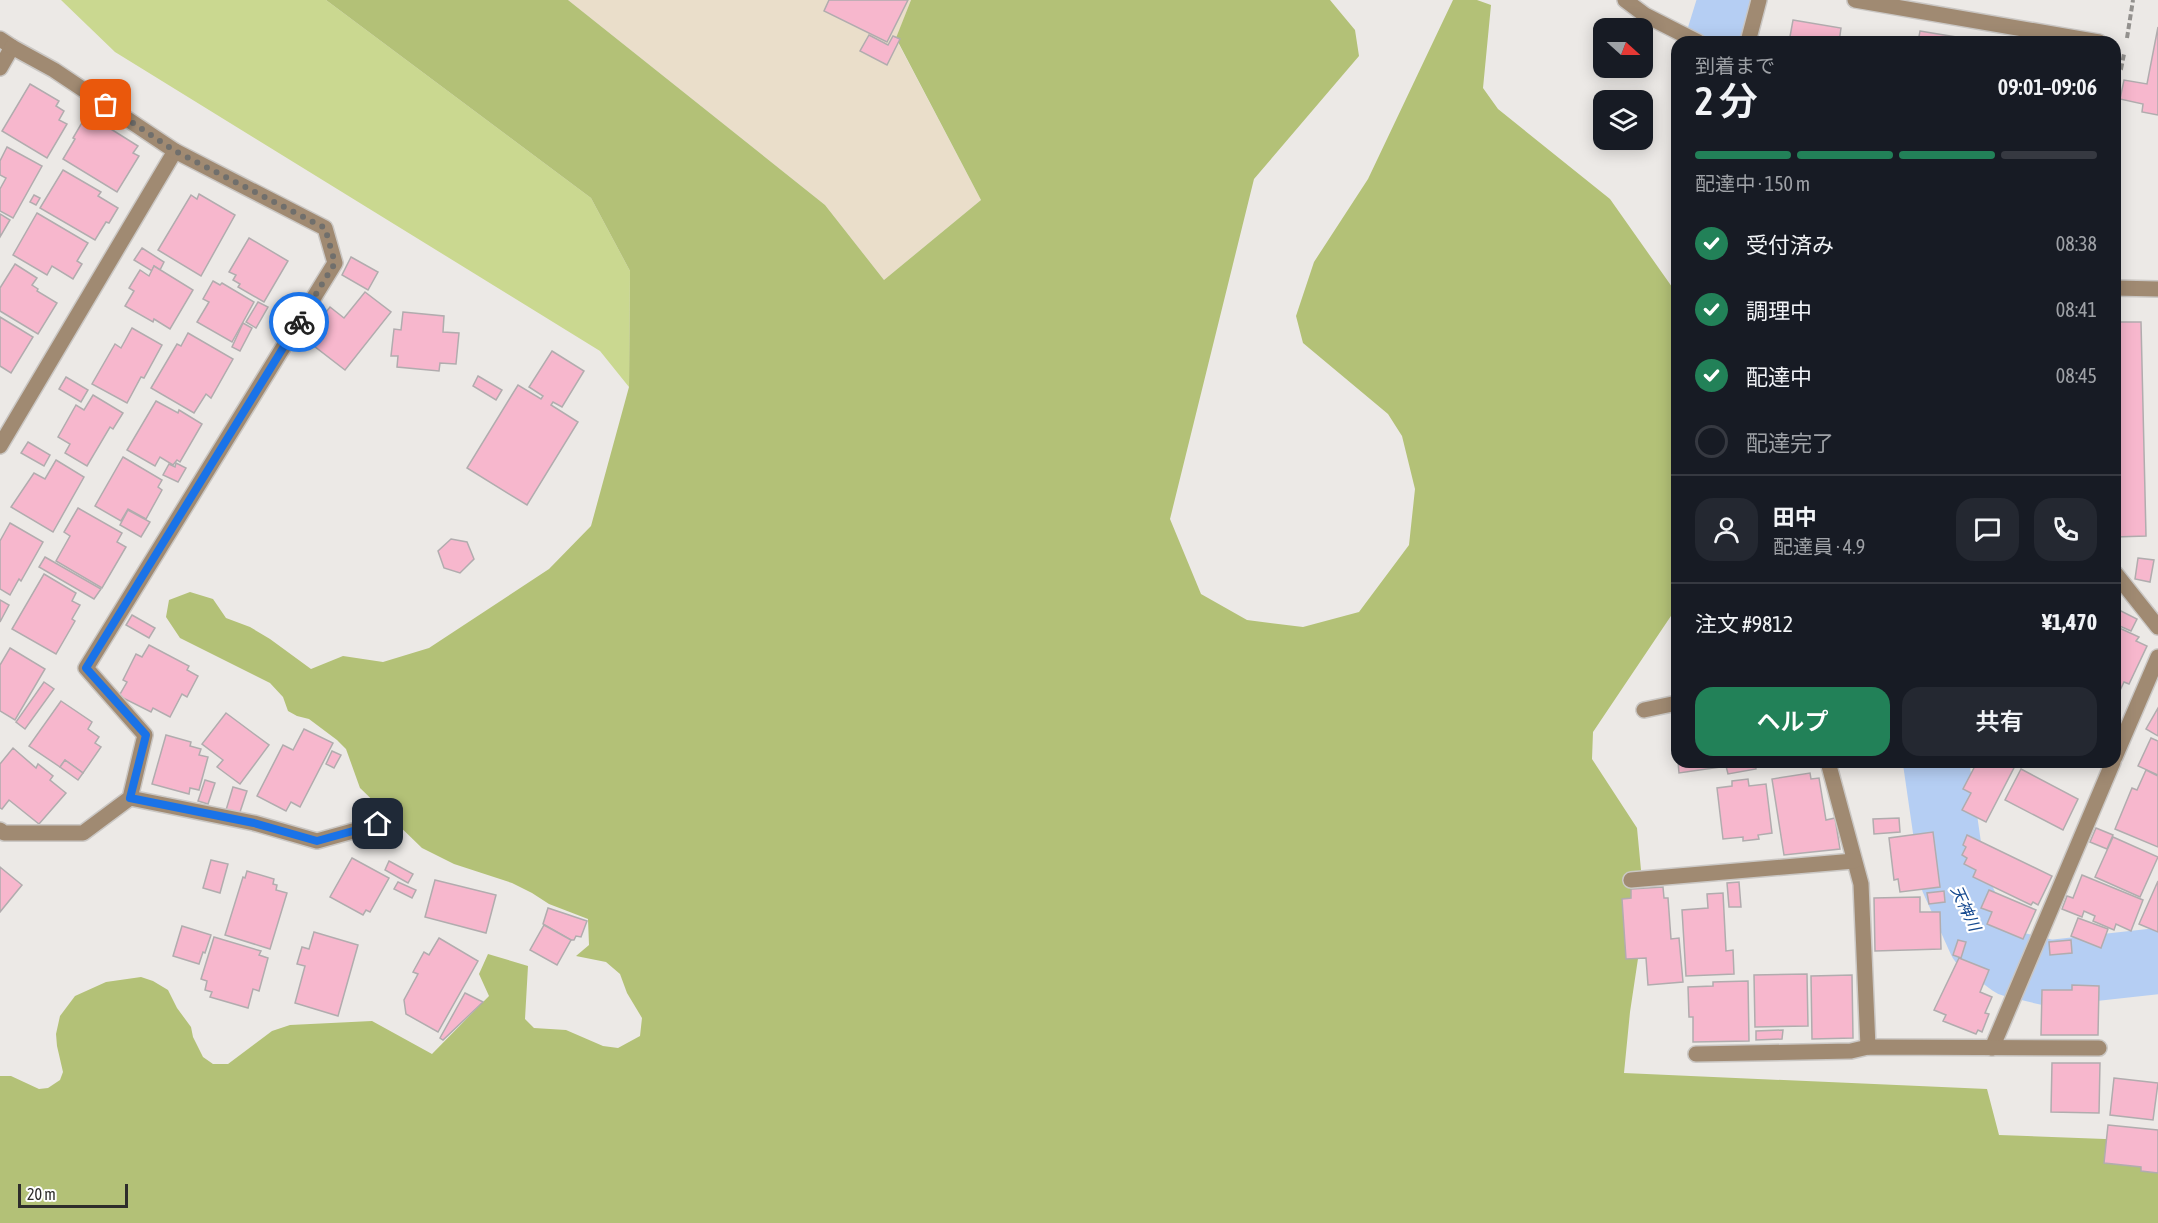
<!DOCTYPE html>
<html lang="ja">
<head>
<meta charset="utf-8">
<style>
	:root { --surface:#171b24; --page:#242831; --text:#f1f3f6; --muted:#9ea1a6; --line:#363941; --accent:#228158 }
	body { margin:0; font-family:"Asap Condensed","Noto Sans JP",sans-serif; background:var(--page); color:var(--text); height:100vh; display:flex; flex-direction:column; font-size:22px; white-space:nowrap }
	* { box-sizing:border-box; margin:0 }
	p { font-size:20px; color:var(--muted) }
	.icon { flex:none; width:33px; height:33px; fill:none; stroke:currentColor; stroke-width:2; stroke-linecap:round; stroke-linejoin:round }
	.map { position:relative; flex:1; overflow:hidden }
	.panel { position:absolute; left:1671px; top:36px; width:450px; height:732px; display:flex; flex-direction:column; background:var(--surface); border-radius:18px; box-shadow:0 3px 15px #0003 }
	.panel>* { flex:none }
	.needle { width:39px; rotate:111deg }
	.tools { position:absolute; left:1593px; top:18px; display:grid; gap:12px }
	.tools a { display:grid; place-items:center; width:60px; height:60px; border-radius:12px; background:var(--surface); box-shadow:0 3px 15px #0003; font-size:30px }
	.scale { position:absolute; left:18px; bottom:15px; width:110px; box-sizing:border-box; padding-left:6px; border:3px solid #2e2d2b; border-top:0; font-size:16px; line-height:21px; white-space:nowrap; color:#2e2d2b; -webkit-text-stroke:4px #fff; paint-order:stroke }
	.pin { position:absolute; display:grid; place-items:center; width:51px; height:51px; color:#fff; margin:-26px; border-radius:12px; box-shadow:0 3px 9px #0006 }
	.courier { position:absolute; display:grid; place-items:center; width:60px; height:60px; margin:-30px; border:4px solid #1a73e8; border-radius:50%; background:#fff; color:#222; box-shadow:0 2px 8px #0007 }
	.summary em { font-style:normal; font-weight:600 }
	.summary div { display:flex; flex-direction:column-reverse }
	.summary { display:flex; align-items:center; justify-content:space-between; height:102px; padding:0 24px }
	h1 { font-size:39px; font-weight:600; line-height:45px }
	.bar { display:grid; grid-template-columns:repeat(4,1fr); gap:9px 6px; align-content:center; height:72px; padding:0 24px }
	.bar i { height:8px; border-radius:4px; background:var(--line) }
	.bar .current { background:var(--accent) }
	.bar p { grid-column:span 4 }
	.line { display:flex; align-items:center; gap:15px; padding:0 24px; border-top:2px solid var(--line) }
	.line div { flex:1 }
	.round { display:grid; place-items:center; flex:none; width:63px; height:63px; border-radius:18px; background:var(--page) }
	ol { padding:0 24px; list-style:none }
	li { display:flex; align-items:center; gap:18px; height:66px }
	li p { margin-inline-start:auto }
	li .icon { padding:6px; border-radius:50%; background:var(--accent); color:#fff; stroke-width:4 }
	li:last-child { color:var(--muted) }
	li i { width:33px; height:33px; border:3px solid var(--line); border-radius:50% }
	.cta { display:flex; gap:12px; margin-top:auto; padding:12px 24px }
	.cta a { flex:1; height:69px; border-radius:18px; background:var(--accent); color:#fff; font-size:24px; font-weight:600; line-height:69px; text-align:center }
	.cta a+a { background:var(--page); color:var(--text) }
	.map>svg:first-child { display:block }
</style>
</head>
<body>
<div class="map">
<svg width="2158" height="1223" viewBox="0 0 2158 1223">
	<rect width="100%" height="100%" fill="#ece9e6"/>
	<path fill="#eadeca" d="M568 0H911L896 39 981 200 884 280 825 205Z"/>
	<path fill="#cad890" d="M61 0H326L591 198 630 271 629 387 600 351 115 52Z"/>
	<path fill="#b3c177" d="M326 0H568L825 205 884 280 981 200 896 38 911 0H1330L1355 30 1359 56 1254 179 1170 519 1201 594 1247 620 1303 627 1359 612 1409 545 1415 489 1402 436 1388 414 1303 343 1296 316 1314 262 1368 179 1453 0H1477L1491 5 1483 88 1498 109 1610 199 1677 294V607L1593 732 1592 759 1637 828 1645 912 1630 1012 1624 1073 1987 1089 1999 1135 2158 1141V1223H0V1076H11L39 1089 48 1088 60 1080 63 1072 57 1046 56 1034 60 1016 75 996 106 982 141 977 153 981 168 990 177 1008 191 1027 193 1037 203 1057 213 1064H228L272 1031 290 1025 372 1021 432 1054 489 996 479 974 488 954 528 966 525 1019 534 1028 566 1030 603 1046 618 1048 640 1036 642 1018 627 993 620 974 606 962 576 956 589 945 588 919 549 904 532 893 512 883 454 864 422 848 360 788 346 749 337 740 309 719 297 716 288 711 283 697 270 683 180 638 166 617 169 600 190 592 213 599 226 618 250 627 270 639 311 669 343 656 383 662 429 648 549 569 591 526 629 387 630 271 591 198Z"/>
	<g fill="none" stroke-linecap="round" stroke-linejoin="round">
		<g stroke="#b5cef3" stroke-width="66">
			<path d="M1718 42 1731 0"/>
			<path d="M1936 762 1953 879 1981 941 2012 964 2050 973 2158 961"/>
		</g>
	</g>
	<g fill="#f7b7cd" stroke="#b1acae" stroke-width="1.5">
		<path d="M829 0H908L887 42 824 11Z"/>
		<path d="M1793 20 1841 28 1839 42H1789Z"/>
		<path d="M2158 27V115L2142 112 2143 104 2120 99 2124 80 2147 84Z"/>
		<path d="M1920 31 1968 39V42H1918Z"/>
		<path d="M869 35 888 45 893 36 900 39 887 65 860 51Z"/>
		<path d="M30 84 59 101 56 106 64 111 59 120 67 124 47 158 2 131Z"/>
		<path d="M87 114 138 146 133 153 139 156 117 192 63 159 75 139 73 138Z"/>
		<path d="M7 147 42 166 13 218 0 211V189L6 178 0 175V161Z"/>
		<path d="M63 170 101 192 98 196 118 208 109 223 106 222 95 240 40 208Z"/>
		<path d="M199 194 235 215 201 276 158 250 191 195 197 199Z"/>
		<path d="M34 195 40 198 36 205 30 202Z"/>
		<path d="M37 213 88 243 77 261 82 264 73 279 52 266 47 275 13 255Z"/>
		<path d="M0 214 10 220 0 237Z"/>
		<path d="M249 238 288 261 264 302 238 287 240 284 233 280 236 275 229 272Z"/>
		<path d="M142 248 164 262 160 270 154 266 152 271 134 260Z"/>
		<path d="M351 257 378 272 368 290 342 275Z"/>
		<path d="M15 264 37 278 32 285 38 289 37 291 57 303 38 334 0 311V288Z"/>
		<path d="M154 266 193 290 170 329 154 319 153 322 125 306 134 291 129 288 140 270 149 276Z"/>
		<path d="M213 281 220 285 222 283 254 302 232 342 197 322 209 302 203 299Z"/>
		<path d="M365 292 391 312 345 370 305 339 330 307 344 318Z"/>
		<path d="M258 302 268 307 256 328 246 322Z"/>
		<path d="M403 312 444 316 443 332 459 333 456 364 440 363 439 371 397 367 398 356H391L394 329 401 330Z"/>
		<path d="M0 317 33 337 11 373 0 366Z"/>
		<path d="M2115 322H2141L2146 536 2115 537Z"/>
		<path d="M243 323 252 328 240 351 232 347Z"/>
		<path d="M132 328 162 345 144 378 141 377 127 403 92 384 115 344 121 348Z"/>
		<path d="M188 333 233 359 211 398 206 394 194 413 151 388 177 344 181 346Z"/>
		<path d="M552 351 584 371 562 407 553 402 551 405 578 422 527 505 467 468 518 385 541 399 543 396 529 387Z"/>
		<path d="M478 376 502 390 496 400 473 386Z"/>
		<path d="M66 377 88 390 81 402 59 389Z"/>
		<path d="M93 395 123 413 113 429 110 427 87 466 65 453 70 444 58 437 76 405 84 410Z"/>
		<path d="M156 401 178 413 179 410 202 424 180 462 177 460 173 465 160 457 155 466 127 450Z"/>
		<path d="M28 442 50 455 44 466 21 453Z"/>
		<path d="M123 457 162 480 158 487 162 490 146 519 128 509 121 521 95 506Z"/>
		<path d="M56 460 84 477 53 532 11 507 34 473 45 479Z"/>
		<path d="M176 463 186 468 178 482 163 475 169 464 175 467Z"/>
		<path d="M78 508 122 533 117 542 126 547 102 588 56 561 70 536 64 532Z"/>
		<path d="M128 510 150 522 141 537 120 525Z"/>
		<path d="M10 523 43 542 21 581 19 579 10 595 0 589V541Z"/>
		<path d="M451 539 467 542 474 559 460 573 444 568 438 551Z"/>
		<path d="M45 557 101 589 94 599 39 567Z"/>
		<path d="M2138 558 2154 560 2150 582 2135 579Z"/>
		<path d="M44 574 76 593 72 601 80 605 72 619 75 621 56 654 12 629Z"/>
		<path d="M0 600 9 605 0 622Z"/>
		<path d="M2115 608 2137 619 2131 631 2115 624Z"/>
		<path d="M132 615 155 628 149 638 126 625Z"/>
		<path d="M2115 626 2139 637 2136 641 2147 646 2129 684 2124 682 2116 699Z"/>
		<path d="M149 645 189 666 187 670 198 676 187 697 182 694 170 717 153 708 151 712 119 696 127 682 123 680 136 654 142 657Z"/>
		<path d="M10 648 45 669 15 720 0 711V665Z"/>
		<path d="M44 682 54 689 25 729 16 722Z"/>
		<path d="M61 701 92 722 88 729 99 737 95 743 101 747 83 773 65 760 60 767 29 746Z"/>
		<path d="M2158 708V736L2146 729Z"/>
		<path d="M226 713 269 745 240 784 217 767 223 760 202 744Z"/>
		<path d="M1677 719V755L1672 720Z"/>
		<path d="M304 729 333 743 300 807 291 802 286 811 257 796 283 745 293 750Z"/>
		<path d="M166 735 191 742 190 746 201 749 199 755 208 757 199 790 190 788 189 794 152 784Z"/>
		<path d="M2151 738 2158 741V775L2138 766Z"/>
		<path d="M13 748 36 768 38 764 53 776 50 780 66 793 39 824 9 800 2 809 0 808V764Z"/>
		<path d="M332 751 341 755 334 768 326 764Z"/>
		<path d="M65 760 83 773 78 780 60 767Z"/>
		<path d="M1678 762H1720V767L1679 773Z"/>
		<path d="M1725 762H1755L1756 769 1728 774Z"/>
		<path d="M1971 762H2017L1986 822 1962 810 1971 793 1963 789 1976 764Z"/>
		<path d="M2021 769 2078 799 2063 830 2005 800Z"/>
		<path d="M2146 770 2158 776V847L2115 829 2132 788 2137 790Z"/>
		<path d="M1810 773 1811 779 1819 778 1826 820 1835 818 1840 849 1784 855 1772 779Z"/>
		<path d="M1748 779 1749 786 1766 784 1772 833 1758 835 1759 839 1743 841V837L1723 839 1717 788 1732 786V781Z"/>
		<path d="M205 780 215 783 208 804 198 801Z"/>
		<path d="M233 787 247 791 239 815 226 810Z"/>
		<path d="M1899 818 1900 832 1874 834 1873 819Z"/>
		<path d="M2096 828 2113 835 2107 849 2090 842Z"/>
		<path d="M1933 832 1940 887 1900 892 1898 879 1894 880 1889 838Z"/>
		<path d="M1967 835 2052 876 2038 905 2033 902 2031 905 1973 877 1976 870 1964 864 1967 858 1962 855 1966 847 1963 845Z"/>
		<path d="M2113 837 2158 857 2140 897 2095 877Z"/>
		<path d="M352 858 389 878 370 912 366 910 363 915 330 897Z"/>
		<path d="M211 860 228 864 220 893 203 888Z"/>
		<path d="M389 861 413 874 408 883 385 870Z"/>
		<path d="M0 867 22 885 0 912Z"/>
		<path d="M247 871 274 879 273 884 277 885 276 890 287 893 270 949 225 935 243 877 245 878Z"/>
		<path d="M2082 875 2143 900 2131 931 2116 924 2114 930 2093 921 2095 916 2084 911 2082 917 2062 909 2067 896 2073 898Z"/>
		<path d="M435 880 496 895 486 933 425 917Z"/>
		<path d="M2158 881V932L2139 924Z"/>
		<path d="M398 882 416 890 412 898 394 889Z"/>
		<path d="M1739 882 1741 907H1729L1727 883Z"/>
		<path d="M1663 887 1664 898H1668L1671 939 1679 938 1683 982 1648 985 1646 958 1626 959 1622 899 1631 898V889Z"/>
		<path d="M1989 890 2036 910 2023 939 1987 924 1992 912 1981 908Z"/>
		<path d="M1944 891 1945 902 1929 904 1927 893Z"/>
		<path d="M1723 893 1726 951 1733 950 1734 974 1686 976 1682 910 1708 908 1707 894Z"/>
		<path d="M1920 897V912H1940L1941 949 1875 951 1874 898Z"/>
		<path d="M548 908 587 921 581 937 576 936 574 940H571L543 924Z"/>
		<path d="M2078 918 2108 929 2101 948 2071 936Z"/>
		<path d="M544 925 571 940 557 965 530 950Z"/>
		<path d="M182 926 211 935 205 953 203 952 199 964 173 956Z"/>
		<path d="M314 932 358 945 338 1016 295 1003 305 966 297 964 302 947 309 949Z"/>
		<path d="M214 937 261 951 259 955 268 958 259 991 253 989 248 1008 210 997 212 992 205 990 207 981 201 979Z"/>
		<path d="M439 938 478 961 438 1032 406 1014 404 1000 418 974 413 972 424 952 429 955Z"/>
		<path d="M1958 940 1966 942 1961 958 1953 955Z"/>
		<path d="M2071 940 2072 953 2050 955 2049 942Z"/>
		<path d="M1959 958 1989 970 1980 992 1992 997 1985 1013 1989 1014 1982 1032 1978 1030 1976 1034 1943 1021 1946 1015 1934 1010Z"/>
		<path d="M1807 974 1808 1026 1755 1027 1754 975Z"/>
		<path d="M1852 975 1853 1038 1812 1039 1811 976Z"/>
		<path d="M1748 981 1749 1041 1693 1042V1017H1689L1688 987 1713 986V982Z"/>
		<path d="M2072 985 2099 986 2098 1035H2041L2042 990H2072Z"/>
		<path d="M465 993 483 1002 443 1040 440 1038Z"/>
		<path d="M1783 1030 1782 1039 1756 1040V1031Z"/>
		<path d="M2052 1063H2100L2099 1113 2051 1112Z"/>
		<path d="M2114 1078 2158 1083 2153 1120 2110 1115Z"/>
		<path d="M2108 1125 2158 1130V1173L2141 1171V1167L2104 1163Z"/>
	</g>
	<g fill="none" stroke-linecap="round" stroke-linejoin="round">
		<defs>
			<g id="minor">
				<path d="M1625 0 1645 15 1698 42"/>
				<path d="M1855 0 2099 42"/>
				<path d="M0 39 12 47 0 68"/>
				<path d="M1748 42 1759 0"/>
				<path d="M2115 288 2158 289"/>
				<path d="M0 446 175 151"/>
				<path d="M2115 573 2158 627"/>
				<path d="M1644 710 1677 703"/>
				<path d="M2115 757 2158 657"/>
				<path d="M1828 762 1861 884 1868 1047"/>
				<path d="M130 798 254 823 317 841 378 824"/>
				<path d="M0 830 4 833H83L130 798 145 735 86 668 335 263 325 228 175 151 54 70 12 47"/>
				<path d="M1631 880 1854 861"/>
				<path d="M1992 1048 2113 762"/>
				<path d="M1696 1054 1851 1051 1868 1047 2099 1048"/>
			</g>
		</defs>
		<use href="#minor" stroke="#cac7c4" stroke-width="18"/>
		<g stroke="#93918e" stroke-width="4" stroke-dasharray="6 3" stroke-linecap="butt">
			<path d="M2127 38 2133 0"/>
			<path d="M2115 76 2121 69 2124 54"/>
		</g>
		<use href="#minor" stroke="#a08a72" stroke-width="15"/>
	</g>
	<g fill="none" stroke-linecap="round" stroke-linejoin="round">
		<path stroke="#706f6c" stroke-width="6" stroke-dasharray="0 10.8" d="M106 105 175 151 325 228 335 263 299 322"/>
		<path stroke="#1a73e8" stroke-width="8" d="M299 322 86 668 146 735 130 798 254 823 317 841 378 824"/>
	</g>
	<g text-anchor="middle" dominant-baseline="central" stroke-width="4.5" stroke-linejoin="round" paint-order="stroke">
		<g font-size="16" font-style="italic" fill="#174a90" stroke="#fff">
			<text transform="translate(1966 908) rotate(65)">天神川</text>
		</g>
	</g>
</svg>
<div class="tools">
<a><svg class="needle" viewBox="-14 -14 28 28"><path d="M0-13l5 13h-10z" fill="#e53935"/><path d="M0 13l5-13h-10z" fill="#9ea1a6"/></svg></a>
<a><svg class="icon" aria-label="layers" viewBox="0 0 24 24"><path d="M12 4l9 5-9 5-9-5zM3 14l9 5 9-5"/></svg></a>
</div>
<div class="scale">20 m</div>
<div class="pin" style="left:106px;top:105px;background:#ea580c"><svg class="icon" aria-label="bag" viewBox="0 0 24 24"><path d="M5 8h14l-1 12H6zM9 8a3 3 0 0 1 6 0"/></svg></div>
<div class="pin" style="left:378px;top:824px;background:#1f2937"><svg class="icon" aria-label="home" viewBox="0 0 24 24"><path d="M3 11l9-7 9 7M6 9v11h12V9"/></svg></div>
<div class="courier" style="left:299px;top:322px"><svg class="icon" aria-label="bike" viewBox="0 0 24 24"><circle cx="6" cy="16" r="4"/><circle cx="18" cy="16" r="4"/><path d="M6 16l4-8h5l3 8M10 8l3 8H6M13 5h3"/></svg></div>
<section class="panel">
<div class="summary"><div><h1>2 分</h1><p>到着まで</p></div><em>09:01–09:06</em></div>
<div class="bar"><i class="current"></i><i class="current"></i><i class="current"></i><i></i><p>配達中 · 150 m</p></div>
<ol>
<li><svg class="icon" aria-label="check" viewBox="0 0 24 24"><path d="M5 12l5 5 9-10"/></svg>受付済み<p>08:38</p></li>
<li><svg class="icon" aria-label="check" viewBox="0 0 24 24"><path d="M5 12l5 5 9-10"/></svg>調理中<p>08:41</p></li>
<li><svg class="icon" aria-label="check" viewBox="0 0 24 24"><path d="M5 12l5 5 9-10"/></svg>配達中<p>08:45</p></li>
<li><i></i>配達完了</li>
</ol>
<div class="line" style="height:108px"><a class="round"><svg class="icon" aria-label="person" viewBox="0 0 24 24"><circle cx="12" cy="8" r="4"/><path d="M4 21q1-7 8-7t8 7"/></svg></a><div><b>田中</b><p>配達員 · 4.9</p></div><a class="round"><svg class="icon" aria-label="chat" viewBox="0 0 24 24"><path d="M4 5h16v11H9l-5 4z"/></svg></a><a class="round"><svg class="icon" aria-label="phone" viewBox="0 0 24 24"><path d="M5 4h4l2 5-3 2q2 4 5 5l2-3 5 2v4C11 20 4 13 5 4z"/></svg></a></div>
<div class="line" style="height:78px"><div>注文 #9812</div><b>¥1,470</b></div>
<div class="cta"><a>ヘルプ</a><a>共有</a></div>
</section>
</div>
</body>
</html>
